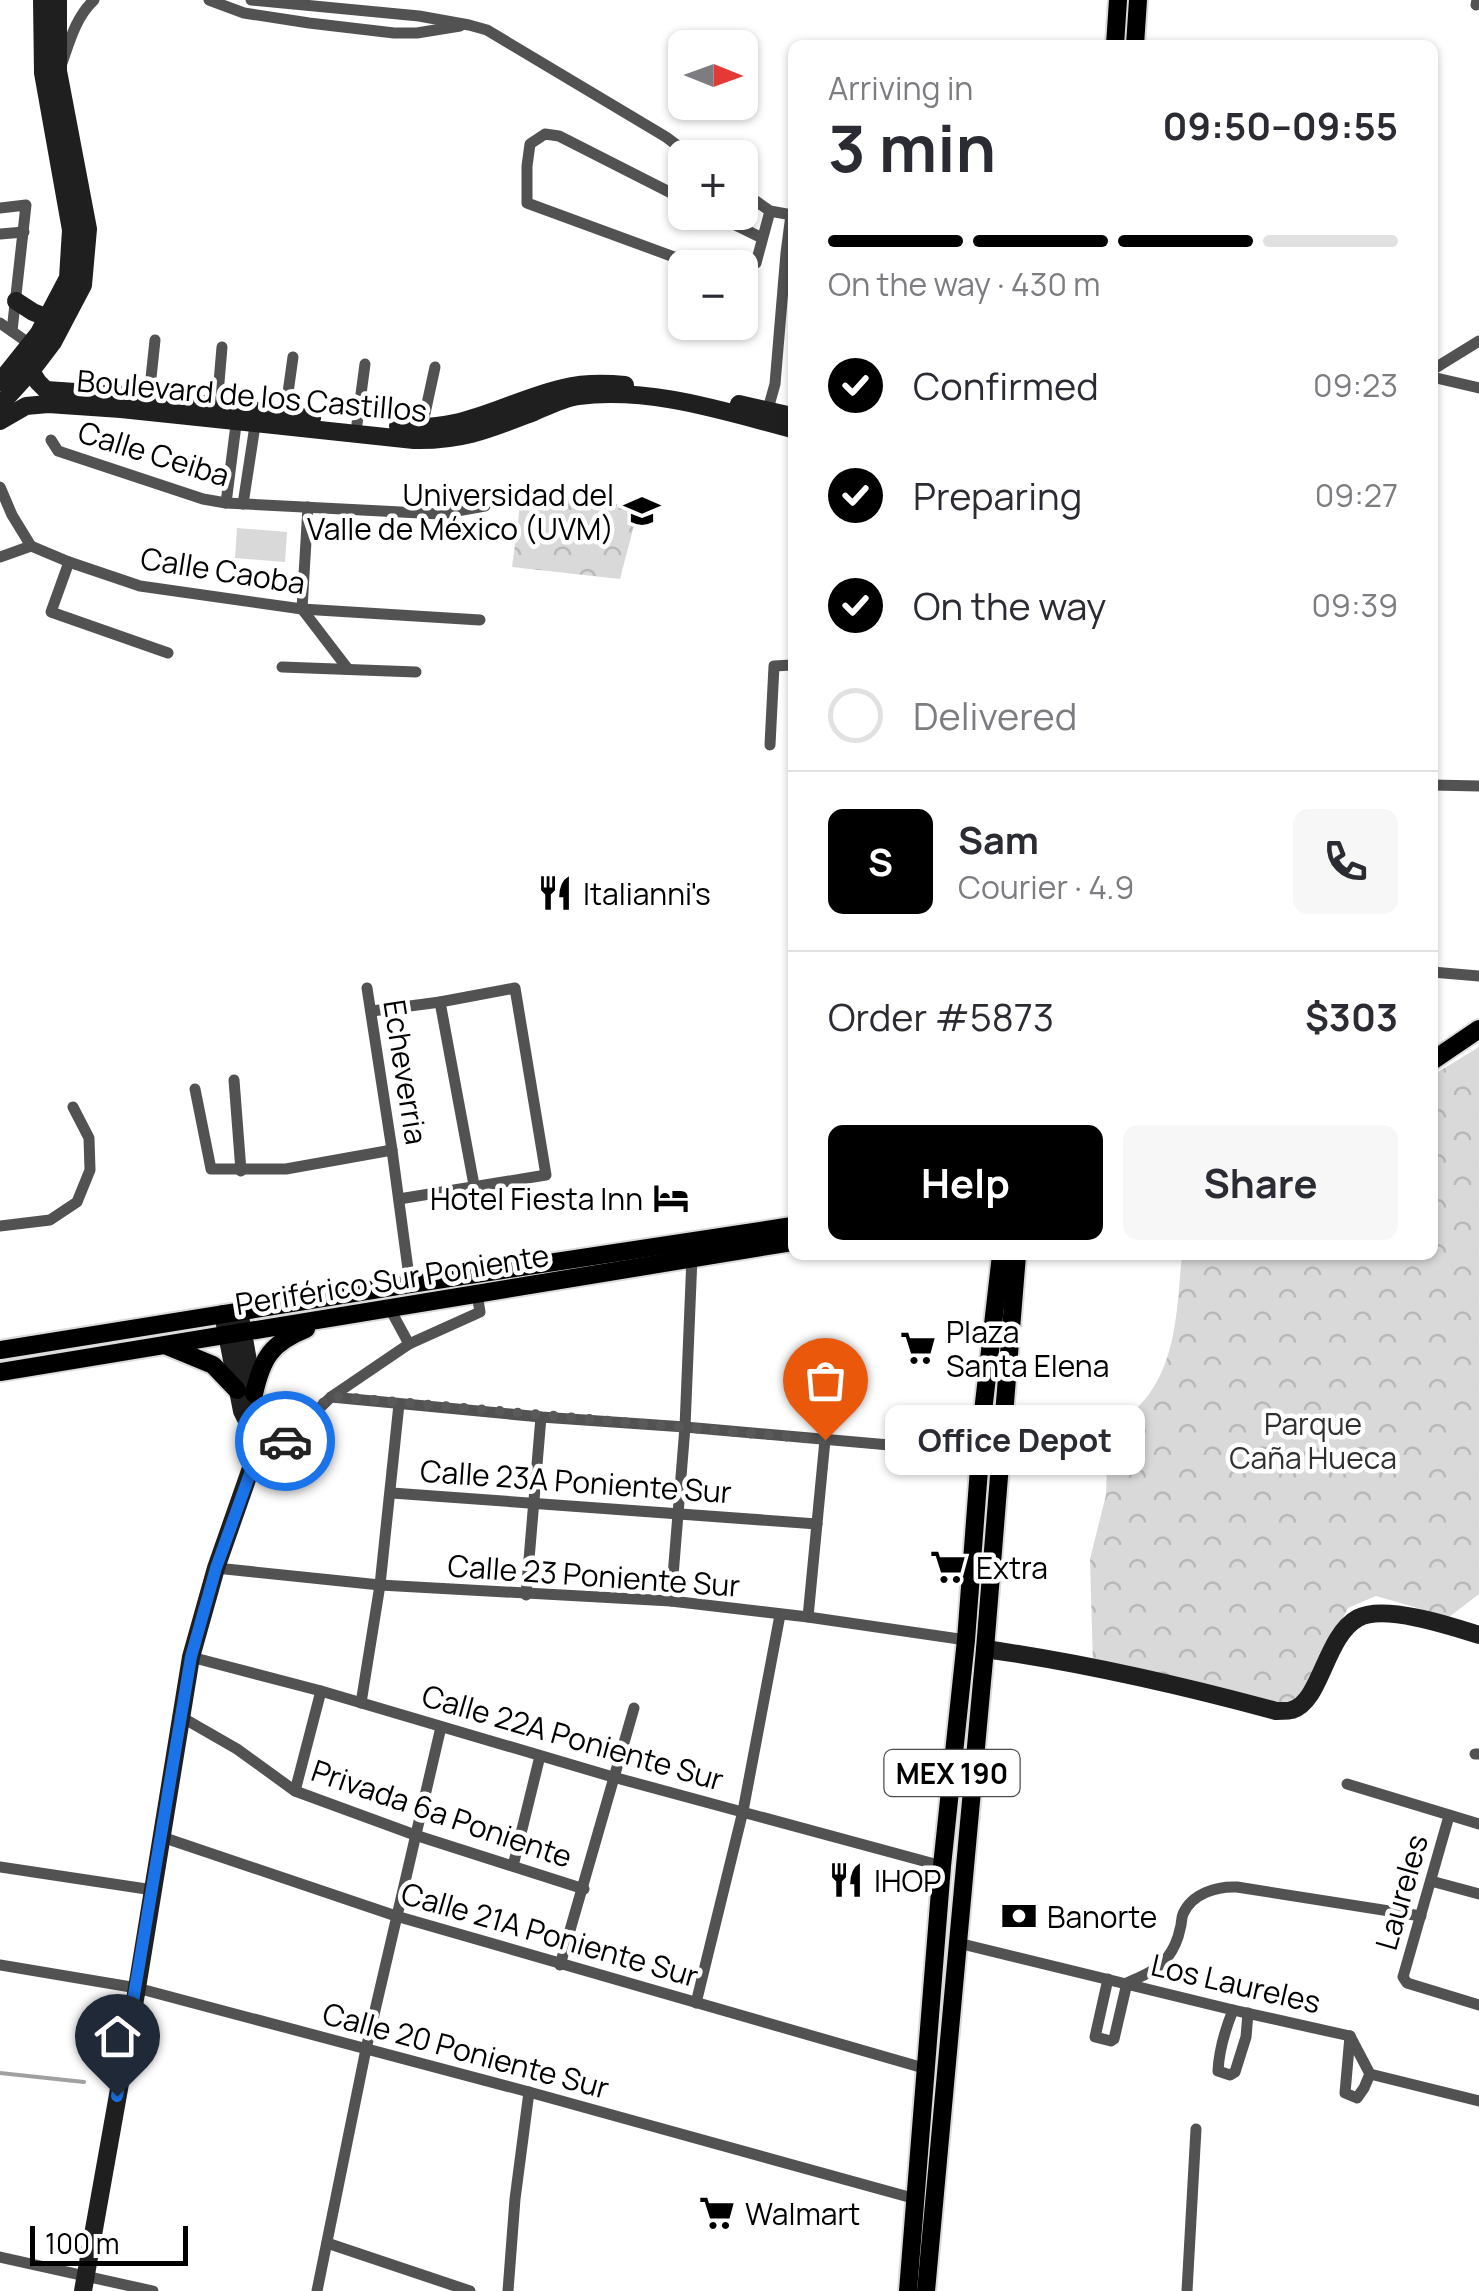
<!DOCTYPE html>
<html lang="en">
<head>
<meta charset="utf-8">
<style>
	:root { --surface:#fff; --page:#f7f7f7; --text:#2b2b33; --muted:#7c7c81; --line:#e1e1e2; --accent:#000 }
	body { margin:0; font-family:Manrope,sans-serif; background:var(--page); color:var(--text); height:100vh; display:flex; flex-direction:column; font-size:38px; white-space:nowrap }
	* { box-sizing:border-box; margin:0 }
	p { font-size:32px; color:var(--muted) }
	.icon { flex:none; width:55px; height:55px; fill:none; stroke:currentColor; stroke-width:2; stroke-linecap:round; stroke-linejoin:round }
	.map { position:relative; flex:1; overflow:hidden }
	.panel { position:absolute; left:788px; top:40px; width:650px; height:1220px; display:flex; flex-direction:column; background:var(--surface); border-radius:15px; box-shadow:0 2px 8px #0004 }
	.panel>* { flex:none }
	.needle { width:65px; rotate:91deg }
	.buttons { position:absolute; left:668px; top:30px; display:grid; gap:20px }
	.buttons a { display:grid; place-items:center; width:90px; height:90px; border-radius:15px; background:var(--surface); box-shadow:0 2px 8px #0004; font-size:50px }
	.scale { position:absolute; left:30px; bottom:25px; width:158px; box-sizing:border-box; padding-left:10px; border:5px solid #000; border-top:0; font-size:28px; line-height:35px; white-space:nowrap; color:#000; -webkit-text-stroke:8px #fff; paint-order:stroke }
	.pin { position:absolute; display:grid; place-items:center; width:85px; height:85px; color:#fff; margin:-102px -42px; border-radius:50% 50% 50% 0; rotate:-45deg; box-shadow:0 0 10px #0007 }
	.pin .icon { rotate:45deg }
	.courier { position:absolute; display:grid; place-items:center; width:100px; height:100px; margin:-50px; border:8px solid #1a73e8; border-radius:50%; background:#fff; color:#222; box-shadow:0 2px 12px #0007 }
	.bubble { position:absolute; height:70px; border-radius:15px; background:var(--surface); box-shadow:0 2px 8px #0004; font-size:32px; font-weight:700; line-height:70px; text-align:center }
	.overview em { font-style:normal; font-weight:700 }
	.overview div { display:flex; flex-direction:column-reverse }
	.overview { display:flex; align-items:center; justify-content:space-between; height:170px; padding:0 40px }
	h1 { font-size:65px; font-weight:700; line-height:75px }
	.bar { display:grid; grid-template-columns:repeat(4,1fr); gap:15px 10px; align-content:center; height:120px; padding:0 40px }
	.bar i { height:12px; border-radius:8px; background:var(--line) }
	.bar .current { background:var(--accent) }
	.bar p { grid-column:span 4 }
	.line { display:flex; align-items:center; gap:25px; padding:0 40px; border-top:2px solid var(--line) }
	.line div { flex:1 }
	.round { display:grid; place-items:center; flex:none; width:105px; height:105px; border-radius:15px; background:var(--page) }
	ol { padding:0 40px; list-style:none }
	li { display:flex; align-items:center; gap:30px; height:110px }
	li p { margin-inline-start:auto }
	li .icon { padding:10px; border-radius:50%; background:var(--accent); color:#fff; stroke-width:4 }
	li:last-child { color:var(--muted) }
	li i { width:55px; height:55px; border:5px solid var(--line); border-radius:50% }
	.cta { display:flex; gap:20px; margin-top:auto; padding:20px 40px }
	.cta a { flex:1; height:115px; border-radius:15px; background:var(--accent); color:#fff; font-size:40px; font-weight:700; line-height:115px; text-align:center }
	.cta a+a { background:var(--page); color:var(--text) }
	.map>svg:first-child { display:block }
</style>
</head>
<body>
<div class="map">
<svg width="1479" height="2291" viewBox="0 0 1479 2291">
	<defs>
		<pattern id="park-crowns" width="20" height="18" patternUnits="userSpaceOnUse" patternTransform="scale(2.5)"><rect width="20" height="18" fill="#d9d9d9"/><path d="M2 6a3 3 0 1 1 6 0M12 15a3 3 0 1 1 6 0" fill="none" stroke="#b8b8b8"/></pattern>
	</defs>
	<rect width="100%" height="100%" fill="#fff"/>
	<path fill="#d9d9d9" d="M237 528 287 532 285 562 235 558Z"/>
	<g fill="url(#park-crowns)">
		<path d="M522 491 609 502 638 510 620 579 512 567Z"/>
		<path d="M1479 1047V1594L1449 1617 1376 1596 1348 1608 1303 1700 1279 1706 1093 1665 1090 1559 1106 1495 1108 1433C1123 1421 1138 1409 1149 1394 1178 1354 1177 1302 1182 1255H1432L1433 1075Z"/>
	</g>
	<g fill="none" stroke-linecap="round" stroke-linejoin="round">
		<path stroke="#a0a0a0" stroke-width="4" d="M0 2073 84 2082"/>
		<defs>
			<g id="primary">
				<path d="M1115 45 1118 0"/>
				<path d="M1135 45 1138 0"/>
				<path d="M1432 1061 1479 1029"/>
				<path d="M167 1346 213 1365 237 1390"/>
				<path d="M0 1350 410 1284 792 1226"/>
				<path d="M0 1372 792 1242"/>
				<path d="M254 1394C262 1358 271 1343 306 1329"/>
				<path d="M908 2291 942 1866 966 1640 984 1403 1001 1255"/>
				<path d="M926 2291 985 1649 1017 1255"/>
			</g>
		</defs>
		<use href="#primary" stroke="#dbdbdb" stroke-width="22"/>
		<g stroke="#525252" stroke-width="11">
			<path d="M209 0 244 13 309 23 394 33H417L460 26"/>
			<path d="M251 0 419 16 469 25 487 30 666 137 694 158"/>
			<path d="M1476 5 1477 0"/>
			<path d="M62 63C70 40 76 17 94 0"/>
			<path d="M740 190 770 211 792 215"/>
			<path d="M685 200 559 136 545 134 530 144 527 166V203L704 268"/>
			<path d="M0 208 26 205 12 331"/>
			<path d="M709 212 762 238"/>
			<path d="M0 234 24 232"/>
			<path d="M740 272 756 263 770 211"/>
			<path d="M0 323 30 344"/>
			<path d="M1432 370 1479 341"/>
			<path d="M1432 377 1479 388"/>
			<path d="M149 397 155 340"/>
			<path d="M217 406 222 347"/>
			<path d="M768 409 775 384 786 253 791 215"/>
			<path d="M285 414 293 357"/>
			<path d="M357 424 365 364"/>
			<path d="M422 427 435 367"/>
			<path d="M51 440 58 451 203 499 226 503 440 514 485 506"/>
			<path d="M0 487 12 515 31 546 69 562 140 586 302 609 480 620"/>
			<path d="M226 503 237 417"/>
			<path d="M243 504 256 419"/>
			<path d="M308 507 302 609 348 669"/>
			<path d="M0 557 31 546"/>
			<path d="M69 562 51 612 168 653"/>
			<path d="M282 667 416 672"/>
			<path d="M770 745 774 666 792 665"/>
			<path d="M1432 785 1479 786"/>
			<path d="M1432 972 1479 976"/>
			<path d="M367 988 392 1150 410 1284"/>
			<path d="M440 1002 474 1185"/>
			<path d="M372 1011 440 1002 515 988 546 1175 399 1199"/>
			<path d="M234 1080 241 1171"/>
			<path d="M195 1089 211 1169H286L392 1150"/>
			<path d="M0 1226 50 1220 77 1202 90 1170 89 1138 73 1107"/>
			<path d="M409 1344 480 1312 477 1294"/>
			<path d="M331 1397 541 1417 685 1427 980 1453"/>
			<path d="M251 1468 281 1445 331 1397 409 1344 390 1309"/>
			<path d="M392 1493 817 1524"/>
			<path d="M216 1568 380 1585 671 1601 808 1617 966 1640"/>
			<path d="M526 1595 541 1417"/>
			<path d="M671 1601 685 1427 692 1257"/>
			<path d="M808 1617 825 1440"/>
			<path d="M191 1657 321 1691 613 1777 942 1866"/>
			<path d="M361 1703 380 1585 399 1404"/>
			<path d="M183 1718 237 1749 295 1791 415 1835 584 1889"/>
			<path d="M1475 1754H1479"/>
			<path d="M1347 1784 1479 1824"/>
			<path d="M295 1791 321 1691"/>
			<path d="M1449 1816 1403 1977 1407 1983 1479 2005"/>
			<path d="M162 1837 396 1916 927 2069"/>
			<path d="M513 1866 540 1756"/>
			<path d="M0 1867 153 1890"/>
			<path d="M1431 1881 1479 1894"/>
			<path d="M958 1943 1233 2010 1350 2036"/>
			<path d="M0 1965 137 1988 529 2092 916 2199"/>
			<path d="M560 1965 634 1708"/>
			<path d="M1108 1979 1095 2037 1111 2041 1114 2039 1127 1983C1142 1976 1156 1971 1167 1958 1173 1950 1178 1940 1180 1929 1182 1924 1181 1918 1183 1914 1192 1893 1218 1886 1237 1887L1421 1916"/>
			<path d="M696 2003 743 1811 780 1615"/>
			<path d="M1233 2010C1225 2030 1219 2050 1218 2071L1230 2075 1235 2072 1246 2037 1248 2013"/>
			<path d="M1350 2036 1370 2074 1479 2101"/>
			<path d="M1350 2036 1345 2093 1357 2098 1364 2088 1370 2074"/>
			<path d="M327 2243 470 2291"/>
			<path d="M0 2257 153 2291"/>
			<path d="M317 2291 366 2049 441 1727"/>
			<path d="M508 2291 515 2199 529 2092"/>
			<path d="M1187 2291 1196 2129"/>
		</g>
		<g stroke="#1f1f1f" stroke-width="18">
			<path d="M16 301 33 312 48 318"/>
			<path d="M31 371 38 382 46 390 149 397 312 418"/>
			<path d="M0 382 39 333 68 278 71 230 43 73 42 0"/>
			<path d="M739 404 792 416"/>
			<path d="M0 405 31 371 53 342 83 285 88 229 58 71V0"/>
			<path d="M0 421 26 406 48 404 121 409 414 440C463 441 490 429 534 412 548 406 564 398 578 396 651 387 723 411 792 429"/>
			<path d="M398 426C462 434 504 402 563 388 583 383 604 383 625 385"/>
			<path d="M223 1314 242 1411 250 1427"/>
			<path d="M985 1649C1084 1663 1180 1685 1276 1711 1279 1711 1290 1711 1292 1710 1321 1702 1325 1636 1358 1618 1384 1604 1451 1626 1479 1635"/>
			<path d="M83 2291 137 1988 191 1657 216 1568 251 1468V1427L254 1394 239 1311"/>
		</g>
		<use href="#primary" stroke="#000" stroke-width="18"/>
	</g>
	<g fill="none" stroke-linecap="round" stroke-linejoin="round">
		<path stroke="#595959" stroke-width="10" stroke-dasharray="0 18" d="M285 1441 330 1396 825 1440"/>
		<path stroke="#1a73e8" stroke-width="12" d="M117 2096 191 1657 216 1568 252 1468 285 1441"/>
	</g>
	<defs>
		<symbol id="school-bare" viewBox="-9 -9 18 18"><path d="M0-5L7-2L0 1L-7-2ZM-4 1L0 2.5L4 1V4Q0 6-4 4Z" fill="#000" stroke="#fff" stroke-width="2.5" paint-order="stroke"/></symbol>
		<symbol id="restaurant-bare" viewBox="-9 -9 18 18"><path d="M-5-6h1v4h1v-4h1v4h1v-4h1v5L-1.5 .5V6h-2V.5L-5-1ZM5-6V6H3V1.5H1.5Q1.5-4 5-6Z" fill="#000" stroke="#fff" stroke-width="2.5" paint-order="stroke"/></symbol>
		<symbol id="hotel-bare" viewBox="-9 -9 18 18"><path d="M-6-4.5h1.5V1H6V5H4.5V3h-9V5H-6ZM-4 0a1.8 1.8 0 1 1 3.6 0ZM.5 0V-2.5h3Q6-2.5 6 0Z" fill="#000" stroke="#fff" stroke-width="2.5" paint-order="stroke"/></symbol>
		<symbol id="supermarket-bare" viewBox="-9 -9 18 18"><path d="M-6-5.5h2.5l.6 2H6L4.5 2H-2.5L-4.4-4H-6ZM-1.5 3.2a1.3 1.3 0 1 0 .1 0ZM3 3.2a1.3 1.3 0 1 0 .1 0Z" fill="#000" stroke="#fff" stroke-width="2.5" paint-order="stroke"/></symbol>
		<symbol id="bank-bare" viewBox="-9 -9 18 18"><path d="M-6-4H6V4H-6ZM0-2.3a2.3 2.3 0 1 0 0 4.6a2.3 2.3 0 1 0 0-4.6Z" fill="#000" stroke="#fff" stroke-width="2.5" paint-order="stroke"/></symbol>
	</defs>
	<g fill-rule="evenodd">
		<use href="#school-bare" x="617" y="486" width="50" height="50"/>
		<use href="#restaurant-bare" x="530" y="868" width="50" height="50"/>
		<use href="#hotel-bare" x="646" y="1173" width="50" height="50"/>
		<use href="#supermarket-bare" x="893" y="1323" width="50" height="50"/>
		<use href="#supermarket-bare" x="923" y="1542" width="50" height="50"/>
		<use href="#restaurant-bare" x="821" y="1855" width="50" height="50"/>
		<use href="#bank-bare" x="994" y="1891" width="50" height="50"/>
		<use href="#supermarket-bare" x="692" y="2188" width="50" height="50"/>
	</g>
	<g text-anchor="middle" dominant-baseline="central" stroke-width="9" stroke-linejoin="round" paint-order="stroke">
		<rect fill="#fff" stroke="#4c4c4c" stroke-width="2.5" x="884.5" y="1750" width="135" height="46" rx="8"/>
		<g font-size="28" font-weight="bold" fill="#000">
			<text x="952" y="1773">MEX 190</text>
		</g>
		<g font-size="30" fill="#000" stroke="#fff">
			<text transform="translate(252 395) rotate(5)">Boulevard de los Castillos</text>
			<text transform="translate(154 453) rotate(17)">Calle Ceiba</text>
			<text transform="translate(223 570) rotate(9)">Calle Caoba</text>
			<text transform="translate(406 1072) rotate(81)">Echeverria</text>
			<text transform="translate(392 1279) rotate(-9)">Periférico Sur Poniente</text>
			<text transform="translate(576 1481) rotate(4)">Calle 23A Poniente Sur</text>
			<text transform="translate(594 1575) rotate(4)">Calle 23 Poniente Sur</text>
			<text transform="translate(573 1737) rotate(16)">Calle 22A Poniente Sur</text>
			<text transform="translate(442 1813) rotate(19)">Privada 6a Poniente</text>
			<text transform="translate(1401 1892) rotate(-74)">Laureles</text>
			<text transform="translate(550 1934) rotate(16)">Calle 21A Poniente Sur</text>
			<text transform="translate(1236 1983) rotate(13)">Los Laureles</text>
			<text transform="translate(466 2050) rotate(15)">Calle 20 Poniente Sur</text>
		</g>
		<g font-size="30" fill="#000" stroke="#fff" text-anchor="start">
			<text x="614" y="494" text-anchor="end">Universidad del<tspan x="614" dy="34">Valle de México (UVM)</tspan></text>
			<text x="583" y="893">Italianni's</text>
			<text x="643" y="1198" text-anchor="end">Hotel Fiesta Inn</text>
			<text x="946" y="1331">Plaza<tspan x="946" dy="34">Santa Elena</tspan></text>
			<text x="976" y="1567">Extra</text>
			<text x="874" y="1880">IHOP</text>
			<text x="1047" y="1916">Banorte</text>
			<text x="745" y="2213">Walmart</text>
		</g>
		<g font-size="30" fill="#303030" stroke="#fff">
			<text x="1313" y="1423">Parque<tspan x="1313" dy="34">Caña Hueca</tspan></text>
		</g>
	</g>
</svg>
<div class="buttons">
<a><svg class="needle" viewBox="-14 -14 28 28"><path d="M0-13l5 13h-10z" fill="#e53935"/><path d="M0 13l5-13h-10z" fill="#7c7c81"/></svg></a>
<a>+</a>
<a>−</a>
</div>
<div class="scale">100 m</div>
<div class="pin" style="left:825px;top:1440px;background:#ea580c"><svg class="icon" aria-label="bag" viewBox="0 0 24 24"><path d="M5 8h14l-1 12H6zM9 8a3 3 0 0 1 6 0"/></svg></div>
<div class="pin" style="left:117px;top:2096px;background:#1f2937"><svg class="icon" aria-label="home" viewBox="0 0 24 24"><path d="M3 11l9-7 9 7M6 9v11h12V9"/></svg></div>
<div class="courier" style="left:285px;top:1441px"><svg class="icon" aria-label="car" viewBox="0 0 24 24"><path d="M5 17H2v-5l4-1 3-4h7l3 4 3 1v5h-3M9 17h6M6 11h13"/><circle cx="7" cy="17" r="2"/><circle cx="17" cy="17" r="2"/></svg></div>
<div class="bubble" style="left:885px;top:1405px;width:260px">Office Depot</div>
<section class="panel">
<div class="overview"><div><h1>3 min</h1><p>Arriving in</p></div><em>09:50–09:55</em></div>
<div class="bar"><i class="current"></i><i class="current"></i><i class="current"></i><i></i><p>On the way · 430 m</p></div>
<ol>
<li><svg class="icon" aria-label="check" viewBox="0 0 24 24"><path d="M5 12l5 5 9-10"/></svg>Confirmed<p>09:23</p></li>
<li><svg class="icon" aria-label="check" viewBox="0 0 24 24"><path d="M5 12l5 5 9-10"/></svg>Preparing<p>09:27</p></li>
<li><svg class="icon" aria-label="check" viewBox="0 0 24 24"><path d="M5 12l5 5 9-10"/></svg>On the way<p>09:39</p></li>
<li><i></i>Delivered</li>
</ol>
<div class="line" style="height:180px"><b class="round" style="background:var(--accent);color:#fff">S</b><div><b>Sam</b><p>Courier · 4.9</p></div><a class="round"><svg class="icon" aria-label="phone" viewBox="0 0 24 24"><path d="M5 4h4l2 5-3 2q2 4 5 5l2-3 5 2v4C11 20 4 13 5 4z"/></svg></a></div>
<div class="line" style="height:130px"><div>Order #5873</div><b>$303</b></div>
<div class="cta"><a>Help</a><a>Share</a></div>
</section>
</div>
</body>
</html>
